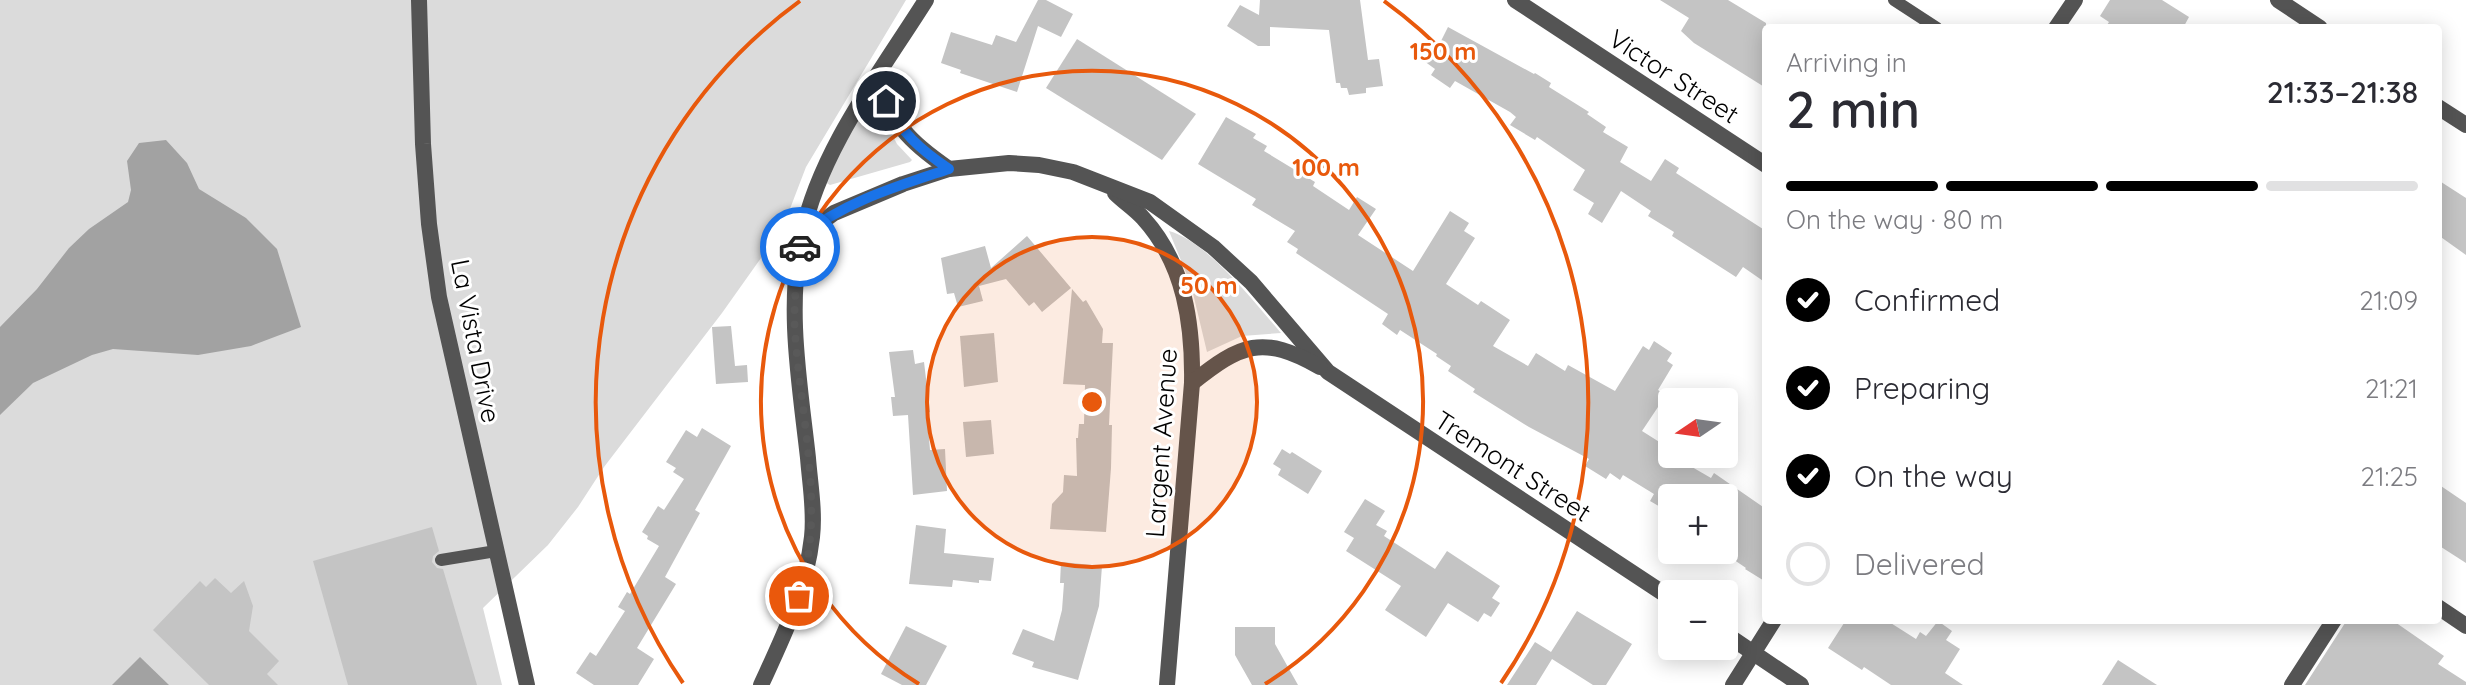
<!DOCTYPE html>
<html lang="en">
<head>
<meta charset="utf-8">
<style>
	:root { --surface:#fff; --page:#f2f2f3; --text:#2b2b33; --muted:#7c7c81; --line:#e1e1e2; --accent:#000 }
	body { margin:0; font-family:Quicksand,sans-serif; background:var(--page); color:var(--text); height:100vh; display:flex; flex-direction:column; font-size:30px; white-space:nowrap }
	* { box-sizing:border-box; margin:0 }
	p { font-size:26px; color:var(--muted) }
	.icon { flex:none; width:44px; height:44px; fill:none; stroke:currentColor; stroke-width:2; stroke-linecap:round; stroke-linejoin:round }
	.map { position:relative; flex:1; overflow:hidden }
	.details { position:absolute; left:1762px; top:24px; width:680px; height:600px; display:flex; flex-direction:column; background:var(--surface); border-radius:8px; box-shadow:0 4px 20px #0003 }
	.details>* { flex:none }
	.needle { width:52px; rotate:257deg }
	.buttons { position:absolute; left:1658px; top:388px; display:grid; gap:16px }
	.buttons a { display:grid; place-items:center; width:80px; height:80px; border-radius:8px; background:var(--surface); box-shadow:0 4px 20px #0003; font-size:40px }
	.pin { position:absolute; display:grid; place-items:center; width:68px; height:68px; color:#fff; margin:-34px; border:4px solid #fff; border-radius:50%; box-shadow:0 2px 8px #0007 }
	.courier { position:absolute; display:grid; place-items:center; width:80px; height:80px; margin:-40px; border:6px solid #1a73e8; border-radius:50%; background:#fff; color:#222; box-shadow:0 2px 10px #0007 }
	.summary em { font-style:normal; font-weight:600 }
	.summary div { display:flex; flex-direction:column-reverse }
	.summary { display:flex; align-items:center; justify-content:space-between; height:136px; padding:0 24px }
	h1 { font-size:52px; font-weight:600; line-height:60px }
	.bar { display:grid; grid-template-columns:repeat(4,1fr); gap:12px 8px; align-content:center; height:96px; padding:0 24px }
	.bar i { height:10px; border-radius:6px; background:var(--line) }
	.bar .active { background:var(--accent) }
	.bar p { grid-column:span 4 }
	ol { padding:0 24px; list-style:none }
	li { display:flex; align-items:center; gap:24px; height:88px }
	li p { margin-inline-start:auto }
	li .icon { padding:8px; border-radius:50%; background:var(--accent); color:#fff; stroke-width:4 }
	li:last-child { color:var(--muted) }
	li i { width:44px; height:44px; border:4px solid var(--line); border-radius:50% }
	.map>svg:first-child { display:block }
</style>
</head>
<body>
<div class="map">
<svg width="2466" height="685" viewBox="0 0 2466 685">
	<rect width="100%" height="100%" fill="#fff"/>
	<g fill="#dbdbdb">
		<path d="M0 0H906L806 167 783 227 722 313 604 467 578 507 548 545 483 608 502 685H0Z"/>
		<path d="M875 105 878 107 897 144 912 160 910 162 830 185 825 182C837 154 846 119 875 105Z"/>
		<path d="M1169 231C1207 241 1255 303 1281 333L1242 336 1207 352 1191 285Z"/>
	</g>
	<g fill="#a2a2a2">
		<path d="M166 140 187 163 199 189 246 218 277 249 301 327 251 346 198 355 113 349 92 355 33 383 0 415V327L37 289 69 248 89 229 128 202 131 190 127 161 139 143Z"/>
		<path d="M140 657 169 685H112Z"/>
	</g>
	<g fill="#c4c4c4">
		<path d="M1038 0H1046L1073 14 1061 37 1038 26 1017 92 960 73 961 70 941 63 951 32 992 45 996 35 1016 42Z"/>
		<path d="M1260 0H1360L1368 60 1379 59 1383 86 1366 88V93L1349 95 1347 88H1341L1340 83H1336L1329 30 1270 27V46H1258L1227 26 1240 5 1259 15Z"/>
		<path d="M1660 0H1728L1766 23V88L1694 43 1681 31 1689 18Z"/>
		<path d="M2110 0H2162L2189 17 2183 28H2105L2109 22 2100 16Z"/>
		<path d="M1448 27 1534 74 1535 73 1551 83 1549 87 1589 112 1587 114 1606 127 1603 132 1628 147 1620 162 1651 181 1665 159 1679 168 1676 173 1766 231V283L1743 267 1736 277 1672 236 1674 232 1648 216 1651 211 1621 191 1602 223 1588 214 1594 203 1573 190 1585 170 1537 137 1535 140 1510 125 1516 117 1510 112 1455 81 1450 88 1431 75 1435 69 1424 61 1436 43 1439 45Z"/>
		<path d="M1077 39 1196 114 1162 160 1046 88Z"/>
		<path d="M1226 117 1256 134 1253 138 1267 146 1264 151 1315 182 1313 186 1349 210 1357 197 1376 209 1358 235 1413 271 1450 211 1469 223 1464 231 1475 238 1446 284 1478 305 1481 301 1510 320 1493 346 1528 366 1536 353 1565 371 1568 365 1615 391 1643 346 1649 350 1654 341 1672 353 1667 361 1673 365 1658 390 1666 395 1642 431 1672 450 1673 456 1711 478 1714 473 1766 509V582L1745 569 1746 568 1724 553V498H1672V507L1669 512 1650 501 1654 494 1623 475 1620 480 1610 473 1606 479 1585 466 1589 459 1529 427 1473 392 1475 389 1448 371 1451 366 1436 356 1437 354 1400 330 1397 335 1382 324 1388 314 1296 253 1298 249 1287 242 1295 231 1252 205 1256 199 1198 164Z"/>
		<path d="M2438 180 2466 198V255L2438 235Z"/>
		<path d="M1027 236 1071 288 1042 312 1034 302 1029 306 1006 279 979 286 983 301 958 307 954 293 947 294 941 258 985 246 991 268Z"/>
		<path d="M1072 289 1083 302 1086 300 1103 329 1102 343H1113L1109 425H1112L1111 468 1106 532 1050 529 1052 504 1063 492 1064 475 1077 476 1076 438H1078L1079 424H1084L1085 385 1063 384Z"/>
		<path d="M731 326 735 366 747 365 748 382 716 384 712 327Z"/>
		<path d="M994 333 998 382 964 387 960 336Z"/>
		<path d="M913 350 915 364 924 362 930 412 927 413 930 450 945 449 947 491 913 495 908 415 893 416 891 397H895L889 352Z"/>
		<path d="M991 420 994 454 966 457 963 422Z"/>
		<path d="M702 428 731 446 695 510 700 513 665 577 676 584 637 648 654 659 638 685H594L576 673 590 652 596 656 625 611 618 607 627 592 630 594 659 546 647 539 648 536 642 532 658 506 664 510 684 479 673 472 676 468 666 462 686 430 697 437Z"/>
		<path d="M1282 449 1290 454 1292 452 1322 471 1308 494 1278 475 1281 469 1273 464Z"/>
		<path d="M2438 484 2466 503V563L2438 545Z"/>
		<path d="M1365 499 1385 511 1376 525 1387 531 1384 536 1435 569 1447 551 1500 586 1492 598 1500 603 1491 617 1484 613 1478 622 1448 603 1426 637 1385 610 1401 586 1346 551 1354 538 1344 532Z"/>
		<path d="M916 525 946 529 944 553 994 558 991 581 979 580V583L953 580 952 587 909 584Z"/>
		<path d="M432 527 439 551 433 556 432 562 437 568 443 569 477 685H348L313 561Z"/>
		<path d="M1061 562 1102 566 1099 606 1078 680 1032 667 1034 662 1012 654 1023 629 1054 641 1062 610 1064 583H1060Z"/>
		<path d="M215 578 231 593 244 581 253 606 249 631 279 661 267 674 278 685H209L153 630 200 581 206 587Z"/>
		<path d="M1577 611 1632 644 1606 685H1593L1552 659 1536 685H1507L1535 642 1551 652Z"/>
		<path d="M1846 620H1886L1916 639 1920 632 1926 636 1938 621 1952 631 1946 640 1960 649 1945 673 1963 685H1891L1864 667 1862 670 1828 648Z"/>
		<path d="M2347 620H2392L2444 656 2438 664 2466 682V685H2305Z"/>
		<path d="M906 626 947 646 926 685H902L881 674Z"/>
		<path d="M1235 627H1275V644L1298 685H1252L1235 655Z"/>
		<path d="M2118 660 2157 685H2102Z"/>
	</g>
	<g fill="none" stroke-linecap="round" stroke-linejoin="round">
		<g stroke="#545454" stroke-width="12">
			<path d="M1894 0 1937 28"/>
			<path d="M441 560 496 551"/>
		</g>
		<g stroke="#545454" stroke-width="16">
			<path d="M1515 0 1766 165"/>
			<path d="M2278 0 2320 28"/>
			<path d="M2056 28 2075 0"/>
			<path d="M878 76C893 125 907 140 949 169"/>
			<path d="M2438 107 2466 125"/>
			<path d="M1115 193C1124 202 1135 209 1143 218 1185 264 1193 325 1192 383L1167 685"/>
			<path d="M801 237 834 213 903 184 949 169 1009 163 1039 165 1073 172 1150 202 1213 247 1251 282 1328 372 1672 599"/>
			<path d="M1192 383C1241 344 1262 334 1320 367"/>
			<path d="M2438 607 2466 626"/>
			<path d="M1724 633 1801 685"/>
			<path d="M761 685C783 637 806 591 812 537 815 511 810 484 808 458 800 385 786 308 802 235 820 150 880 73 926 0"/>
			<path d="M1733 685 1774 620"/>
			<path d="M2292 685 2334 620"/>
		</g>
		<path stroke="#545454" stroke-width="16" d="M419 0 423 144 429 224 439 297 527 685"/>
	</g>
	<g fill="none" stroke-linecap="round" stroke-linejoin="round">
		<path stroke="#595959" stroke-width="8" stroke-dasharray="0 14.4" d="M799 596C826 511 801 420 795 333 793 304 797 276 800 247"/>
		<path stroke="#1a73e8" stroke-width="10" d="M800 247 801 237C843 202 898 186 949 169 921 150 900 132 886 101"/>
	</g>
	<circle cx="1092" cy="402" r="165" fill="#e8590c" fill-opacity=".12"/>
	<g fill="none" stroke="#e8590c" stroke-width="4">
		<circle cx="1092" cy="402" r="165"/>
		<path d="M919 684A331 331 0 1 1 1265 684"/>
		<path d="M683 683A496 496 0 0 1 800 1M1384 1A496 496 0 0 1 1501 683"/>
	</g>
	<g text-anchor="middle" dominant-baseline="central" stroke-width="6" stroke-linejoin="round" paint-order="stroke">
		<g font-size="26" fill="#000" stroke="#fff">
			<text transform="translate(1674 76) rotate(33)">Victor Street</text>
			<text transform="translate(476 341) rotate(79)">La Vista Drive</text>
			<text transform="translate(1161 443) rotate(-86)">Largent Avenue</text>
			<text transform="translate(1513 466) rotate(33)">Tremont Street</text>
		</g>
	</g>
	<circle cx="1092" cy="402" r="12" fill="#e8590c" stroke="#fff" stroke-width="4"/>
	<g font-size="24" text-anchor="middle" font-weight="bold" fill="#e8590c" stroke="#fff" stroke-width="6" stroke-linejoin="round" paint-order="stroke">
		<text x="1443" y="60">150 m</text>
		<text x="1326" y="176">100 m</text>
		<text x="1209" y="294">50 m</text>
	</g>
</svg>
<div class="buttons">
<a><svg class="needle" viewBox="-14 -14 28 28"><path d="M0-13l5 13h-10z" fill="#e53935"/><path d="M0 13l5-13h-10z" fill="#7c7c81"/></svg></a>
<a>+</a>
<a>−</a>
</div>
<div class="pin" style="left:799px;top:596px;background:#ea580c"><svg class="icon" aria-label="bag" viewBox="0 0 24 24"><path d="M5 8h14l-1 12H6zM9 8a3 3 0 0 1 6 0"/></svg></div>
<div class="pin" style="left:886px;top:101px;background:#1f2937"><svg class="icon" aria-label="home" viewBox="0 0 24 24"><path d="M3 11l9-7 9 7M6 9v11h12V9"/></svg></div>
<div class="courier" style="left:800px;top:247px"><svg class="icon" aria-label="car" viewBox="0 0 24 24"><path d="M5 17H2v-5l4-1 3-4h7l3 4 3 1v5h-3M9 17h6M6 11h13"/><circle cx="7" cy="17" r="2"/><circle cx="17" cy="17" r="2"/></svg></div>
<section class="details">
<div class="summary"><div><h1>2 min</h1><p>Arriving in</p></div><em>21:33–21:38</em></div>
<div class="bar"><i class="active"></i><i class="active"></i><i class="active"></i><i></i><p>On the way · 80 m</p></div>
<ol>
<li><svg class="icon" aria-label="check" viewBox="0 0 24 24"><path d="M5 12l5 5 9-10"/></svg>Confirmed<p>21:09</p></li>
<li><svg class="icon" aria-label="check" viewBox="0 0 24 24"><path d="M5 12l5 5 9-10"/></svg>Preparing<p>21:21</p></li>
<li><svg class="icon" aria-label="check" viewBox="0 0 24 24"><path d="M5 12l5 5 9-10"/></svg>On the way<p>21:25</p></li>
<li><i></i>Delivered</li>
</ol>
</section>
</div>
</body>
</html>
